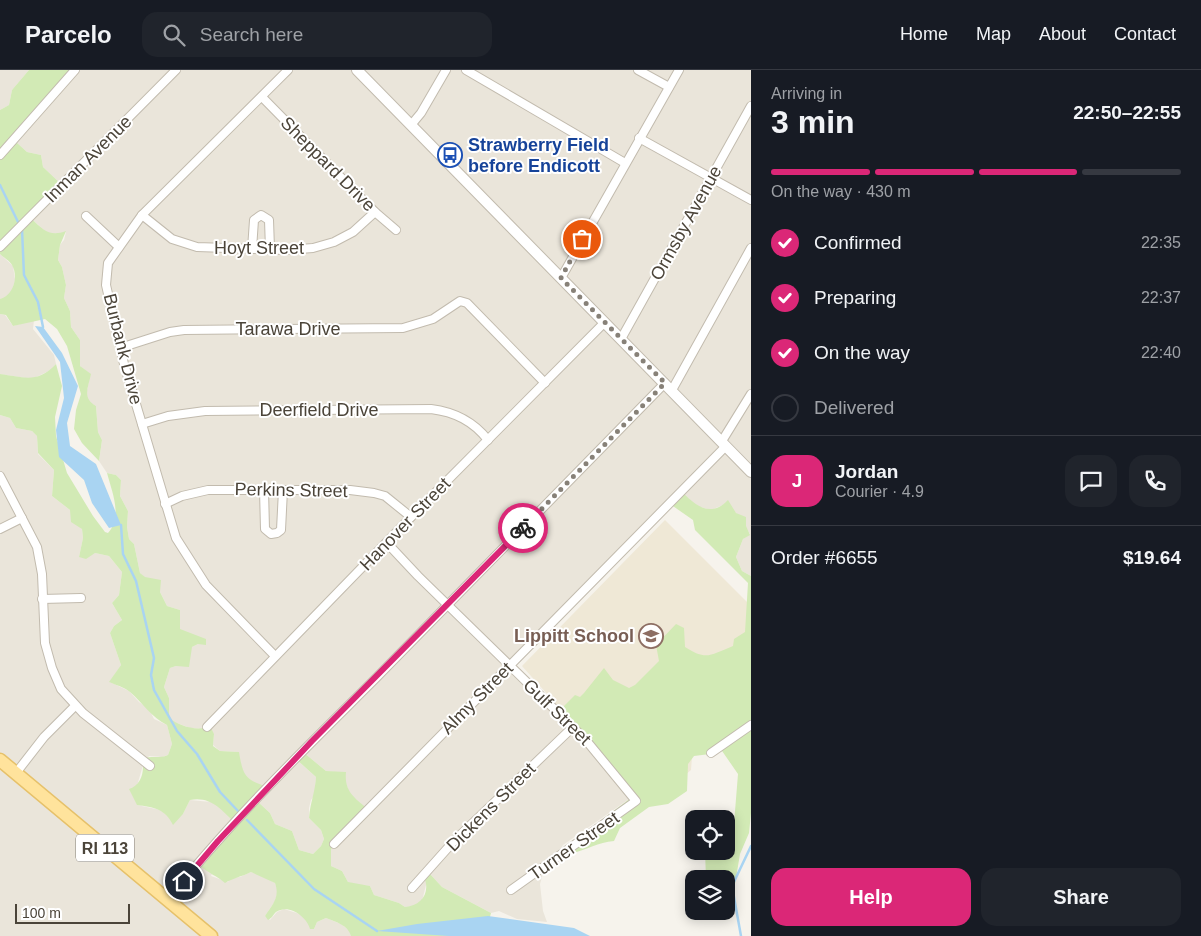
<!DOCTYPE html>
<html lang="en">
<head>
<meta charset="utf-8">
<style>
	:root { --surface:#171b24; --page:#20242c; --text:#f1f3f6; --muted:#9ea1a6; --line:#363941; --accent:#db2777 }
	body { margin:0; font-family:Helvetica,sans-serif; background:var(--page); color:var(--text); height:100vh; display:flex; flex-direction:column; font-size:19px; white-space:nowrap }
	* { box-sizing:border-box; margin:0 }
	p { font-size:16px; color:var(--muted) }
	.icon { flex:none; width:28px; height:28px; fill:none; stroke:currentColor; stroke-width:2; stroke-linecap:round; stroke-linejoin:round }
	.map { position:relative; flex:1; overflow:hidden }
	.side { display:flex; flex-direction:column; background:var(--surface); width:450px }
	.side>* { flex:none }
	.controls { position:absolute; left:685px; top:740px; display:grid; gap:10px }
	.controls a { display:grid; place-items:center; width:50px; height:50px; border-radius:10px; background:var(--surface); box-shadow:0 2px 12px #0003; font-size:25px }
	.scale { position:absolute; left:15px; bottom:12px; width:115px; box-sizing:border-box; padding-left:5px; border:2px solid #4b4439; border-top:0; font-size:14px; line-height:18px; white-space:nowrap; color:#4b4439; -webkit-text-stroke:4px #fff; paint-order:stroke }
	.pin { position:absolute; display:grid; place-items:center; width:42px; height:42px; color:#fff; margin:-21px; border:2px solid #fff; border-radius:50%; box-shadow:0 1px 5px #0007 }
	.courier { position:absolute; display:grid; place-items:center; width:50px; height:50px; margin:-25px; border:4px solid #db2777; border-radius:50%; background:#fff; color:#222; box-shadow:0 1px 6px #0007 }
	.headline em { font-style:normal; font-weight:800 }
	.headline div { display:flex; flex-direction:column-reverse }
	.headline { display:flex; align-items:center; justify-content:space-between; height:85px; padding:0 20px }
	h1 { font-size:32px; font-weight:800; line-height:38px }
	.bar { display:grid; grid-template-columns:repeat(4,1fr); gap:8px 5px; align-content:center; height:60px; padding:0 20px }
	.bar i { height:6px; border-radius:4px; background:var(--line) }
	.bar .current { background:var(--accent) }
	.bar p { grid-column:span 4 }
	.line { display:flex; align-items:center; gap:12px; padding:0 20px; border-top:1px solid var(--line) }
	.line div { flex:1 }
	.round { display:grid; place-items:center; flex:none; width:52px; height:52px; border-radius:15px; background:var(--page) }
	ol { padding:0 20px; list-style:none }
	li { display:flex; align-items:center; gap:15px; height:55px }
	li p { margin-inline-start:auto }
	li .icon { padding:5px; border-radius:50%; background:var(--accent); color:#fff; stroke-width:4 }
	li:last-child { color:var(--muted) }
	li i { width:28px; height:28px; border:2px solid var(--line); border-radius:50% }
	.action { display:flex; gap:10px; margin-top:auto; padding:10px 20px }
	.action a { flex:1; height:58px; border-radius:15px; background:var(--accent); color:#fff; font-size:20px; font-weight:800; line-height:58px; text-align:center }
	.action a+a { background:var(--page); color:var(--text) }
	header { display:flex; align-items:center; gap:30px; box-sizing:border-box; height:70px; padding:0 25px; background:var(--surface); border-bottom:1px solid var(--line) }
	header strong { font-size:24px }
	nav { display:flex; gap:28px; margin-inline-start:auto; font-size:18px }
	.search { width:350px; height:45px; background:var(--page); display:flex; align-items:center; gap:12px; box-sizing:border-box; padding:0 18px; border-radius:15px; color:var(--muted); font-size:19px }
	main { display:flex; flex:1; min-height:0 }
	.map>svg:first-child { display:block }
</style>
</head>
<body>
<header>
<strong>Parcelo</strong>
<div class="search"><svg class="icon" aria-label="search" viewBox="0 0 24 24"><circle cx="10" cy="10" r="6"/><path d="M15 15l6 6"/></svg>Search here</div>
<nav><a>Home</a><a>Map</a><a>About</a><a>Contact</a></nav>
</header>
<main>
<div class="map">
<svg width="751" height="866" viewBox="0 0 751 866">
	<rect width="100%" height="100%" fill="#f6f3ec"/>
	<g fill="#eae5da">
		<path d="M0 0H29L12 20 9 35 0 40Z"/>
		<path d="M74 0H357L361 3 365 0H751V506L742 501 736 487 743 469 750 464 736 443 723 435 711 440 696 436 682 423 511 594 557 640 632 727 563 775 555 789 544 800 540 814 543 841 547 852 517 849 499 841 491 843 442 817 429 803 422 831 416 836 405 837 399 833 374 825 370 816 352 815 348 812 342 801 331 796V779L367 742 350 725 342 703 326 701 303 682 296 689 316 707 315 725 311 730 309 738V748L321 760 324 769 321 776 313 784 299 780 292 761 275 754 270 743 257 731 251 712 242 702 238 682 220 681 213 675 214 664 204 659 190 658 174 652 169 648V628L164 617 170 598 176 596 192 577 198 574 179 559 180 540 167 536 160 522 140 503 134 474 129 469 127 457 128 441 120 426 121 410 116 405 107 403 99 391 102 370 98 362 96 336 88 332 86 326 90 304 80 296V270L71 257 70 241 64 228 66 215 62 197 58 190 60 175 64 170 66 162 58 164 47 163 32 149 61 114 43 97 41 85 27 82 16 72Z"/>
		<path d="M0 184 13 196 15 210 12 222 6 228 0 229Z"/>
		<path d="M0 244 5 245 13 256 34 250 33 259 54 285 56 294 51 300 32 309 0 304Z"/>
		<path d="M0 345 10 348 16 358 32 361 37 366 38 384 54 400 52 426 70 440 82 459 83 468 79 487 95 483 109 486 122 502 119 525 112 533 122 550 114 556 110 563 121 595 110 612 129 621 139 632 149 639 154 649 167 655 172 674 168 685 162 687 149 686 143 695 137 716V735L161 740 170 748 177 749 183 744 190 730 211 732 219 736 234 752 211 806 228 812 230 808 240 807 251 802 259 804 275 813 278 821 275 831 265 846 270 850 277 842 284 839 303 845 314 859 317 852 326 848 341 854 350 861 351 866H0Z"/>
	</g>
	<path fill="#efe8d6" d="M665 450 751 536V646L692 687 691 700 648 736 522 596Z"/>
	<g fill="#d2eab5">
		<path d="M29 0H74L16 72 27 82 41 85 43 97 61 114 32 149C43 160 50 167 66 161L60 175 58 190 62 197 66 215 64 228 70 241 71 257 80 270V296L91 304C88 318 82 328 96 336L98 362 102 370 99 391 82 373 74 359 76 340 81 324 67 276 57 259 45 249 13 256 6 245 0 244V229C13 226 19 207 12 195 10 191 3 187 0 184V40L9 35 12 20Z"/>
		<path d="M56 294 62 316 55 347 56 366 67 403 93 446 105 462 108 463C123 447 112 422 107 403L116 405 121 410 120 426 128 441 127 457 129 469 134 474 140 503 145 507 161 510 160 522 167 536 180 540V559L206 569V575L198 574 192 577 189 597 176 596 170 598 164 617 169 628V648C179 656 198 662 210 656L214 664 213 676 220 681 239 682C243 706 245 710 268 717L257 731 270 743 275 754 292 761 299 780 313 784 321 776 324 769 321 760 309 748C310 733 315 723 316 707L296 689 303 682 326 701 346 702C344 722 355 728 369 740L331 779V796L342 801 348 812 370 816 374 825 399 833 405 837C421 836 431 823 424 807L430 804 442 817 491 843 485 866H351C348 855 336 852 326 848L317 852 314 859H310C307 847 289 833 276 842 273 845 272 848 268 850L265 846C273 834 280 827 275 813L251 802C241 807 233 808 225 813 217 806 208 803 199 795L234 752C221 739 210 726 190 730L183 744 173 755C166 739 153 737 137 735L129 719C141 715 145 702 142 689 151 685 159 689 168 685L172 674 167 655C151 647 143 633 130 622 124 617 116 615 109 612L121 595 110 563 114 556 122 550 112 533 119 525 122 502 109 486 95 483 86 489 79 487 83 468 82 459 71 452 70 440 52 426 54 400 38 383 37 366 32 361 16 358 10 348 0 345V304C24 307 37 314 56 294Z"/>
		<path d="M682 422C696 436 711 448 728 430L736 443 746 447V456L750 465 743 469 736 487 742 501 751 506V743L749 763 740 784 735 814V834H726V809H706L705 781H726V770L733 766 738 704 720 678 710 684 694 686 688 694 687 721 668 734 649 737 620 758 614 771C598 772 587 780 572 783L567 776 632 727 559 641 575 625 580 627 584 623 604 598 613 610 629 618 635 615 659 591 656 575 676 554 684 558 685 577C707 591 710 585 733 576L734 569 745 562 748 513 695 460 693 450 670 434Z"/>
	</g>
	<g fill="#a9d4f2">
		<path d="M35 256 43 257 62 283 78 316 67 353 70 376 96 394 121 455 109 458 92 433 84 410 59 387 56 360 64 328 60 292Z"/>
		<path d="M488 846 574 858 590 866H449L377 861 417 854Z"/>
	</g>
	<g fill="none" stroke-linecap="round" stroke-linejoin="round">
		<g stroke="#a9d4f2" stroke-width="2.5">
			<path d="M0 115 19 154"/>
			<path d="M22 159 24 205 38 232 43 257"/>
			<path d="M121 455 123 484 136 511 154 588 151 605 154 620 177 661 197 684 220 722 238 741"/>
			<path d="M247 750 314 819 377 861"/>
			<path d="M741 866 732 816 751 776"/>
		</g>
		<defs>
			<g id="minor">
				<path d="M466 0 625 93"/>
				<path d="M638 0 669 17"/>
				<path d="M262 27 375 142 396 160"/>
				<path d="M411 55 421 43 446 0"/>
				<path d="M639 68 751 130"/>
				<path d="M0 85 75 0"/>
				<path d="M142 145 172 169 197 177 286 180 313 178 334 172 353 162 375 142"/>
				<path d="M86 146 119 177"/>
				<path d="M0 177 176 0"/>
				<path d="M252 179 254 150 261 145 269 150 270 179"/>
				<path d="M561 208 679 0"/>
				<path d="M621 269 751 36"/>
				<path d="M120 278 170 262 184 260 403 258 433 249 460 231 467 233 545 313"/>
				<path d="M672 320 751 178"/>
				<path d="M142 354 168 346 205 341 431 339C455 342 473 351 488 370"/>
				<path d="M722 371 751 324"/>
				<path d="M0 406 37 477 42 504 45 573 52 598 61 619 83 643 150 696"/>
				<path d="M264 420 265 459 271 464 277 463 281 460 283 420"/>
				<path d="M165 434 182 426 208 420H350L374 423 385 426 411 447"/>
				<path d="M0 459 22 448"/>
				<path d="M387 473 418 506 585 669 636 731 511 820"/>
				<path d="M42 529 81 528"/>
				<path d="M275 586 206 515 176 468 124 294 106 215 108 193 142 145 288 0"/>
				<path d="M207 657 411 447 605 252"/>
				<path d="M711 683 751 655"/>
				<path d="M16 703 44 667 75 636"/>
				<path d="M334 774 726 376"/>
				<path d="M412 818 454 771 573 657"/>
				<path d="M168 830C231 750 305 679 377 607 473 509 569 411 665 313"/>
			</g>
			<path id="tertiary" d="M357 0 751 402"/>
			<path id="primary" d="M0 690 211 866"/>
		</defs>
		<use href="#minor" stroke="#c2bbae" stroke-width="10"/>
		<use href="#tertiary" stroke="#c2bbae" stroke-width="12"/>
		<use href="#primary" stroke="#e6c16a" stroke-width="15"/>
		<use href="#minor" stroke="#fff" stroke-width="8"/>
		<use href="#tertiary" stroke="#fff" stroke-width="10"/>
		<use href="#primary" stroke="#ffe39c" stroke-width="12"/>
	</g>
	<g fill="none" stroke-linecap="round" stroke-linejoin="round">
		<path stroke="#878178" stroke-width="5" stroke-dasharray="0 9" d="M523 458 665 313 561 208 582 169"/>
		<path stroke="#db2777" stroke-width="6" d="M184 811 218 771 312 671 523 458"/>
	</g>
	<defs>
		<symbol id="bus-ring" viewBox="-11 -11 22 22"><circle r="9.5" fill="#fff" stroke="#1a4fb4" stroke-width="1.5"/><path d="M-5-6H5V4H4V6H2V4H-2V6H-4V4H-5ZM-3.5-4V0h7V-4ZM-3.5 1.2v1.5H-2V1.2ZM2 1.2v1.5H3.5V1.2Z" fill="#1a4fb4"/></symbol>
		<symbol id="school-ring" viewBox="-11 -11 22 22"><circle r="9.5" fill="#fff" stroke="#8d6e63" stroke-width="1.5"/><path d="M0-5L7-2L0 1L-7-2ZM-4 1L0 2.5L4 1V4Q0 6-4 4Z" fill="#8d6e63"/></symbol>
	</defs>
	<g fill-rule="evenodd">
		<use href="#bus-ring" x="436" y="71" width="28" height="28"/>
		<use href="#school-ring" x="637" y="552" width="28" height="28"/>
	</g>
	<g text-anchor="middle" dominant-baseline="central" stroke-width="4" stroke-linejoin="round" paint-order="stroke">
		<rect fill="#fff" stroke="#817c74" stroke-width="1" x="76" y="764.5" width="58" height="27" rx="4"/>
		<g font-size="16" font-weight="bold" fill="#4b4439">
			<text x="105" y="778">RI 113</text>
		</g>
		<g font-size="18" font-weight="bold" fill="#164399" stroke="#fff" text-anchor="start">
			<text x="468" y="75">Strawberry Field<tspan x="468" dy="21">before Endicott</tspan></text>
		</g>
		<g font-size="18" fill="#4b4439" stroke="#fff">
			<text transform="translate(88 89) rotate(-45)">Inman Avenue</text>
			<text transform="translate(328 94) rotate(45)">Sheppard Drive</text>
			<text transform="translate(686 153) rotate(-61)">Ormsby Avenue</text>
			<text x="259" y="178">Hoyt Street</text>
			<text x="288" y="259">Tarawa Drive</text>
			<text transform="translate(123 279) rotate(76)">Burbank Drive</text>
			<text x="319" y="340">Deerfield Drive</text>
			<text transform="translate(291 420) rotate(1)">Perkins Street</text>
			<text transform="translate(405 454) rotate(-46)">Hanover Street</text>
			<text transform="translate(477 628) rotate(-45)">Almy Street</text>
			<text transform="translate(557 642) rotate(44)">Gulf Street</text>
			<text transform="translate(491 737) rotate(-45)">Dickens Street</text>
			<text transform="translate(574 776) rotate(-35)">Turner Street</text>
		</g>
		<g font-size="18" font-weight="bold" fill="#785e54" stroke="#fff" text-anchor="end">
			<text x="634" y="566">Lippitt School</text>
		</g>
	</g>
</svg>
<div class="controls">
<a><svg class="icon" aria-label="locate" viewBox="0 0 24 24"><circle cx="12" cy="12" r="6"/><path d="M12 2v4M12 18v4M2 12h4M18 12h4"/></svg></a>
<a><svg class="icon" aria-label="layers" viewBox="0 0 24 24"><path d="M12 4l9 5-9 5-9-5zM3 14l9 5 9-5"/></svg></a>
</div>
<div class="scale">100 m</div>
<div class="pin" style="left:582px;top:169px;background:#ea580c"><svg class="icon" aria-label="bag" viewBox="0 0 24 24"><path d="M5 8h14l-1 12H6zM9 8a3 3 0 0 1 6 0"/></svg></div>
<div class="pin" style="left:184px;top:811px;background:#1f2937"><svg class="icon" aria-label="home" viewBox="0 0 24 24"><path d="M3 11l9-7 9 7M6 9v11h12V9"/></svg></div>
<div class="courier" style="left:523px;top:458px"><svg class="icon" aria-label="bike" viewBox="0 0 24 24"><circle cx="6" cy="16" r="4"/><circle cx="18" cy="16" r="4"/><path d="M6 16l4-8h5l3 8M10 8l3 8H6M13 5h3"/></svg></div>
</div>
<section class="side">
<div class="headline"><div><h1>3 min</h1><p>Arriving in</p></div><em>22:50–22:55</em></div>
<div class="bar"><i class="current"></i><i class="current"></i><i class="current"></i><i></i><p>On the way · 430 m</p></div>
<ol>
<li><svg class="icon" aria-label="check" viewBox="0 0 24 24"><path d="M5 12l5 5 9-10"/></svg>Confirmed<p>22:35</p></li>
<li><svg class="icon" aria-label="check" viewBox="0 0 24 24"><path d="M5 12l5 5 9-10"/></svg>Preparing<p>22:37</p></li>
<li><svg class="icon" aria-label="check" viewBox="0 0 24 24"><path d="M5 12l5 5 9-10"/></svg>On the way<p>22:40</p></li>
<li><i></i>Delivered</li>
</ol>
<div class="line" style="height:90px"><b class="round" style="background:var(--accent);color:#fff">J</b><div><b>Jordan</b><p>Courier · 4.9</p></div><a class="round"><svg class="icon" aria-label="chat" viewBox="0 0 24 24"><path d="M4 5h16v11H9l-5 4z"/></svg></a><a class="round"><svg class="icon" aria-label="phone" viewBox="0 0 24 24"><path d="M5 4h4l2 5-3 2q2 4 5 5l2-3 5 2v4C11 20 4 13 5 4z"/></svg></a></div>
<div class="line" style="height:65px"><div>Order #6655</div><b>$19.64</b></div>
<div class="action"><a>Help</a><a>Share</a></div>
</section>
</main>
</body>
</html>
